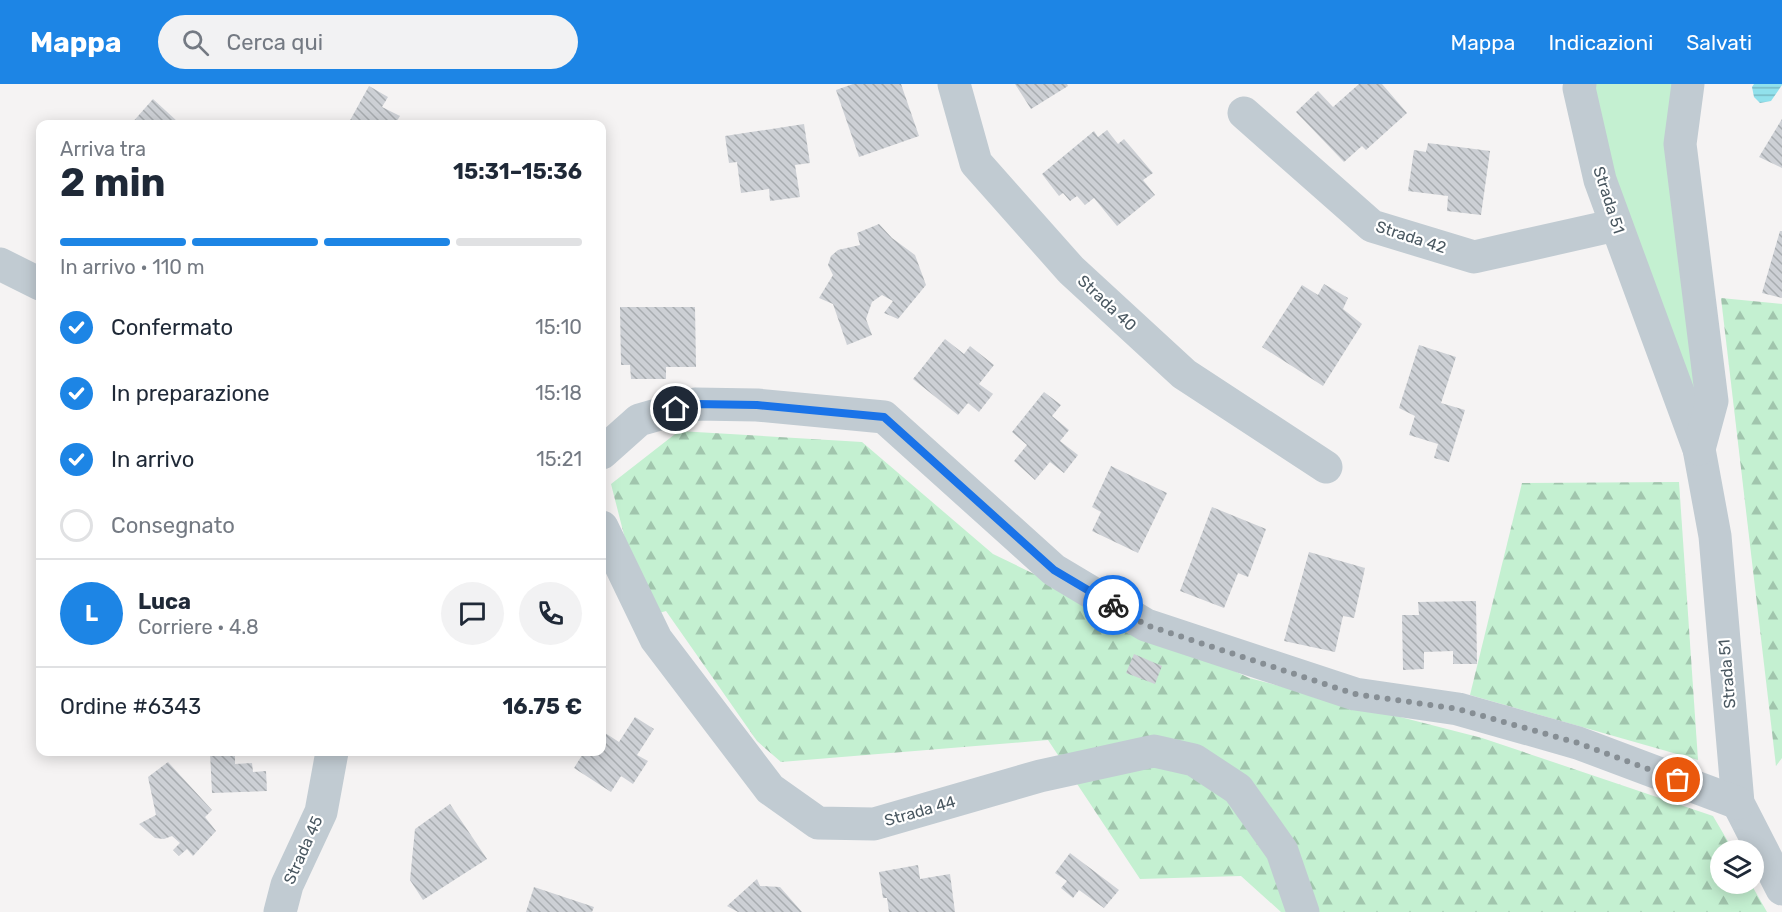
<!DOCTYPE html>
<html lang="it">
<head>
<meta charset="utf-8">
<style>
	:root { --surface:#fff; --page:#f2f2f3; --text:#1f2937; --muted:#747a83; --line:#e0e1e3; --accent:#1d85e5 }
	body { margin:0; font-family:Rubik,sans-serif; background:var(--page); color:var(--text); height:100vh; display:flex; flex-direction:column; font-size:22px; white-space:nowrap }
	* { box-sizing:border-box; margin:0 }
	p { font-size:20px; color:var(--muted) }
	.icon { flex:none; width:33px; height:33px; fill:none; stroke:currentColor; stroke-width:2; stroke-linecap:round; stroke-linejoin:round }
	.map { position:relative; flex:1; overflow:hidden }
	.side { position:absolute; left:36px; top:36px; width:570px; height:636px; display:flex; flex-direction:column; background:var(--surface); border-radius:12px; box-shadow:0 3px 15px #0003 }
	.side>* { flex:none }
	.tools { position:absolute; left:1710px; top:756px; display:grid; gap:12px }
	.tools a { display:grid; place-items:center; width:54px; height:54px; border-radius:50%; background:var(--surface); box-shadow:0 3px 15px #0003; font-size:30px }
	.pin { position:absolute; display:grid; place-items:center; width:51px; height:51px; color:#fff; margin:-26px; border:3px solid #fff; border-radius:50%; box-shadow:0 2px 6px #0007 }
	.courier { position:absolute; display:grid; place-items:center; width:60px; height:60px; margin:-30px; border:4px solid #1a73e8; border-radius:50%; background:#fff; color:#222; box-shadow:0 2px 8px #0007 }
	.headline em { font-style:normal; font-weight:700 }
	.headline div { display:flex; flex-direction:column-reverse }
	.headline { display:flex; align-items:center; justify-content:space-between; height:102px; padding:0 24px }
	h1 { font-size:39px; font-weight:700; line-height:45px }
	.bar { display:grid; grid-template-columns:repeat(4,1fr); gap:9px 6px; align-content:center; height:72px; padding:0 24px }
	.bar i { height:8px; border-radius:4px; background:var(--line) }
	.bar .active { background:var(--accent) }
	.bar p { grid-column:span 4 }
	.line { display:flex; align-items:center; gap:15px; padding:0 24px; border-top:2px solid var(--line) }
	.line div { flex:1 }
	.round { display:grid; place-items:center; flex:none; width:63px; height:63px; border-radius:32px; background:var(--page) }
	ol { padding:0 24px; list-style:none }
	li { display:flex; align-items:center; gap:18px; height:66px }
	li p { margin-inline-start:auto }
	li .icon { padding:6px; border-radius:50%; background:var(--accent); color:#fff; stroke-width:4 }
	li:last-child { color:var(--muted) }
	li i { width:33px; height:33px; border:3px solid var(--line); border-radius:50% }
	header { display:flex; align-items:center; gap:36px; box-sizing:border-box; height:84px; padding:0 30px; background:var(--accent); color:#fff }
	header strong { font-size:28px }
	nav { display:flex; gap:33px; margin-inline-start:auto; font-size:21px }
	.search { width:420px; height:54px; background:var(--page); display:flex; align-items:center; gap:15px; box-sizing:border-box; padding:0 21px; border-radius:33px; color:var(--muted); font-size:22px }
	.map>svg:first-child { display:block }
</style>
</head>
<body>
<header>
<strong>Mappa</strong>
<div class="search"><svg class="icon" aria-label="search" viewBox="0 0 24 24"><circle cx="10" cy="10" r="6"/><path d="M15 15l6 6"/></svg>Cerca qui</div>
<nav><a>Mappa</a><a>Indicazioni</a><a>Salvati</a></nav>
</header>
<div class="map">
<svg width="1782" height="828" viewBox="0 0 1782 828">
	<defs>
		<pattern id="forest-firs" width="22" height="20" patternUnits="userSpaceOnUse" patternTransform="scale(1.5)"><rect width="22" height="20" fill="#c4f0d1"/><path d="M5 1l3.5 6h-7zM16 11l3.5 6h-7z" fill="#a1c5ad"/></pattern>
		<pattern id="water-rules" width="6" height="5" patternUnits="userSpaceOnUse" patternTransform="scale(1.5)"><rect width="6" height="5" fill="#91e1ec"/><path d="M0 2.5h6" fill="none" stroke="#78b9c3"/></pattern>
		<pattern id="building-back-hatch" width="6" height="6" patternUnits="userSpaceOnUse" patternTransform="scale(1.5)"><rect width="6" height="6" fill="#cdd0d5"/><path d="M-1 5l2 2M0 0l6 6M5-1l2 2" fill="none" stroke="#a8acb0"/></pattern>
	</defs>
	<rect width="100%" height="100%" fill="#f5f3f3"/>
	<path fill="#c4f0d1" d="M1581 0H1693L1699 365Z"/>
	<g fill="url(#forest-firs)">
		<path d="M1721 214 1782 220V674L1776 682Z"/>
		<path d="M679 347 862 358 993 470 1249 594 1482 654 1713 732 1733 766H1720V800H1751L1767 828H1281L1241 792 1140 795 1048 656 781 678 757 657 666 527 645 533 611 400Z"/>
		<path d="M1679 398 1698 676 1470 611 1522 399Z"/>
	</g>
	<path fill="url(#water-rules)" d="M1754 0H1782V1L1771 17 1760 19 1754 13 1752 3Z"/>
	<g fill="url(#building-back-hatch)">
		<path d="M853 0H901L919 52 859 73 836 6Z"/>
		<path d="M1015 0H1067L1068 2 1031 25Z"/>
		<path d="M1359 0H1382L1407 29 1366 66 1362 62 1344 78 1296 28 1318 7 1333 23Z"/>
		<path d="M369 2 388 13 382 23 400 32 395 40H348Z"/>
		<path d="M153 15 178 38 176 40H131Z"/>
		<path d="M1782 35V84L1759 73Z"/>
		<path d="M804 40 810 79 795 81 800 113 770 117 769 105 741 109 737 78 729 79 725 52Z"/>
		<path d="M1107 46 1118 60 1124 55 1153 89 1143 96 1155 111 1117 142 1094 114 1085 121 1077 112 1070 117 1063 109 1059 112 1042 90 1094 47 1098 53Z"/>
		<path d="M1428 59 1490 67 1481 131 1447 127 1448 112 1408 107 1414 66 1426 68Z"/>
		<path d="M879 140 892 154 915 171 926 201 898 235 884 229 893 217 882 211 872 218 866 235 872 251 847 261 833 220 819 214 833 191 828 181 831 172 838 166 860 161 857 149Z"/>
		<path d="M1780 147H1782V214L1762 209Z"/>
		<path d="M1324 200 1348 214 1343 225 1362 240 1323 302 1262 263 1302 201 1318 211Z"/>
		<path d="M620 223H695L696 283H666V295H631L630 281H621Z"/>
		<path d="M945 255 964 270 970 262 994 281 979 300 993 310 979 328 968 319 958 331 913 295Z"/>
		<path d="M1419 261 1456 273 1441 319 1465 326 1449 378 1434 374 1438 360 1409 351 1415 332 1399 324Z"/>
		<path d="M1044 308 1061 321 1052 332 1069 346 1060 357 1078 371 1064 389 1050 378 1035 396 1014 377 1027 361 1012 348Z"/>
		<path d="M1111 382 1167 409 1138 469 1092 447 1101 428 1092 423Z"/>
		<path d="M1212 423 1266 445 1248 493 1238 489 1224 524 1180 507Z"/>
		<path d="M1309 468 1365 484 1354 534 1343 532 1335 568 1284 557Z"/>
		<path d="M1476 517 1477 580H1453V567L1424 568V585L1403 586 1402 531H1419L1418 518Z"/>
		<path d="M1134 570 1162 582 1155 600 1126 589Z"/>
		<path d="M635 633 654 645 637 671 648 677 633 700 621 692 611 708 574 684 584 668 588 669 602 668V647L619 658Z"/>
		<path d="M210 668H235V680L252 679 253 688 266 687 267 707 212 709Z"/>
		<path d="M168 678 212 726 205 733 216 747 193 772 187 765 179 772 173 766 180 759 172 752 164 755 155 754 139 740 156 731 148 693Z"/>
		<path d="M450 720 487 775 423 816 410 796 415 745Z"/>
		<path d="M1070 769 1119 806 1104 824 1079 806 1073 814 1061 804 1067 797 1055 789Z"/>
		<path d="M918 781 920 795 950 790 955 828H889L887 814H883L879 788Z"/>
		<path d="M757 795 760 802 780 803 802 828H738L727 822Z"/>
		<path d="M534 803 594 823 592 828H526Z"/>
	</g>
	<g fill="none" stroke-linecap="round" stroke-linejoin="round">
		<g stroke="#c1cbd2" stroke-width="33">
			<path d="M954 0 976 79 1071 186 1184 290 1326 383"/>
			<path d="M1580 0 1579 4 1600 96 1699 365 1715 452 1738 719 1782 805"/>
			<path d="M1688 0 1680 60 1712 317 1699 365"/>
			<path d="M1244 29 1372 142 1474 173 1616 141"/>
			<path d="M0 180 40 200"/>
			<path d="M602 369 639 336 695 320 757 321 884 333 1054 486 1146 541 1355 610 1458 625 1578 659 1738 719"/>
			<path d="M602 443 656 555 770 705 818 739 874 740 1040 692 1154 667 1194 676 1238 705 1282 767 1303 828"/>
			<path d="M280 828 287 801 321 728 332 668"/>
		</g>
	</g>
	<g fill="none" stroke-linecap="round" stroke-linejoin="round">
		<path stroke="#868e94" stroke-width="6" stroke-dasharray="0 10.8" d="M1113 521 1146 541 1355 610 1458 625 1578 659 1678 696"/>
		<path stroke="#1a73e8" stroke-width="8" d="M676 325 695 320 757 321 884 333 1054 486 1113 521"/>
	</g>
	<g text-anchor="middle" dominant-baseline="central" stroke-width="4.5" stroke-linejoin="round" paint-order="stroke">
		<g font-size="16" fill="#4a5861" stroke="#fff">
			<text transform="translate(1609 116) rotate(72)">Strada 51</text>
			<text transform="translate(1411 153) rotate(18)">Strada 42</text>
			<text transform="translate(1107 219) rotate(43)">Strada 40</text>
			<text transform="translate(1727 590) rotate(-95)">Strada 51</text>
			<text transform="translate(920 727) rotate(-16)">Strada 44</text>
			<text transform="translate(303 766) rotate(-66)">Strada 45</text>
		</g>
	</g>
</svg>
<div class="tools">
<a><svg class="icon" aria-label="layers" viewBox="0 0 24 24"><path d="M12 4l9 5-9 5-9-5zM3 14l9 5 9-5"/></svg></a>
</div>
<div class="pin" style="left:1678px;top:696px;background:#ea580c"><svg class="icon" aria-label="bag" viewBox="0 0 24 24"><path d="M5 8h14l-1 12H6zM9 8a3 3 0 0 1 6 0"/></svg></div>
<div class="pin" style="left:676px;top:325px;background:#1f2937"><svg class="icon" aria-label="home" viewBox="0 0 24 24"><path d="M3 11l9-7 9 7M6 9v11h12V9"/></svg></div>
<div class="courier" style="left:1113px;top:521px"><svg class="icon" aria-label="bike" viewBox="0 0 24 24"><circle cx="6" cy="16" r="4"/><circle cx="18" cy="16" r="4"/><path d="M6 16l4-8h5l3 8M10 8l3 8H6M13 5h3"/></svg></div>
<section class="side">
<div class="headline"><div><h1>2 min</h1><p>Arriva tra</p></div><em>15:31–15:36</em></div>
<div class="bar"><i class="active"></i><i class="active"></i><i class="active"></i><i></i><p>In arrivo · 110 m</p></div>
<ol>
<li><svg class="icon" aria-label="check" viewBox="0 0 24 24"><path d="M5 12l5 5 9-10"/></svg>Confermato<p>15:10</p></li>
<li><svg class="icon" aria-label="check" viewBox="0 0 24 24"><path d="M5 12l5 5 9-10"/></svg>In preparazione<p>15:18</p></li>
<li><svg class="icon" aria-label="check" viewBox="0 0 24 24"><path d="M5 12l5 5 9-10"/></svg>In arrivo<p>15:21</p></li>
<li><i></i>Consegnato</li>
</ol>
<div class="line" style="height:108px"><b class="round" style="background:var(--accent);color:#fff">L</b><div><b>Luca</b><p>Corriere · 4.8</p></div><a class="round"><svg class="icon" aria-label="chat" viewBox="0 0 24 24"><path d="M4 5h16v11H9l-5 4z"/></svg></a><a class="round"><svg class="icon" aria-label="phone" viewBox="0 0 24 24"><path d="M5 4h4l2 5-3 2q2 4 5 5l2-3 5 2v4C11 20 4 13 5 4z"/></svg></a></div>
<div class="line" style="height:78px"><div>Ordine #6343</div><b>16.75 €</b></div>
</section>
</div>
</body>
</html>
